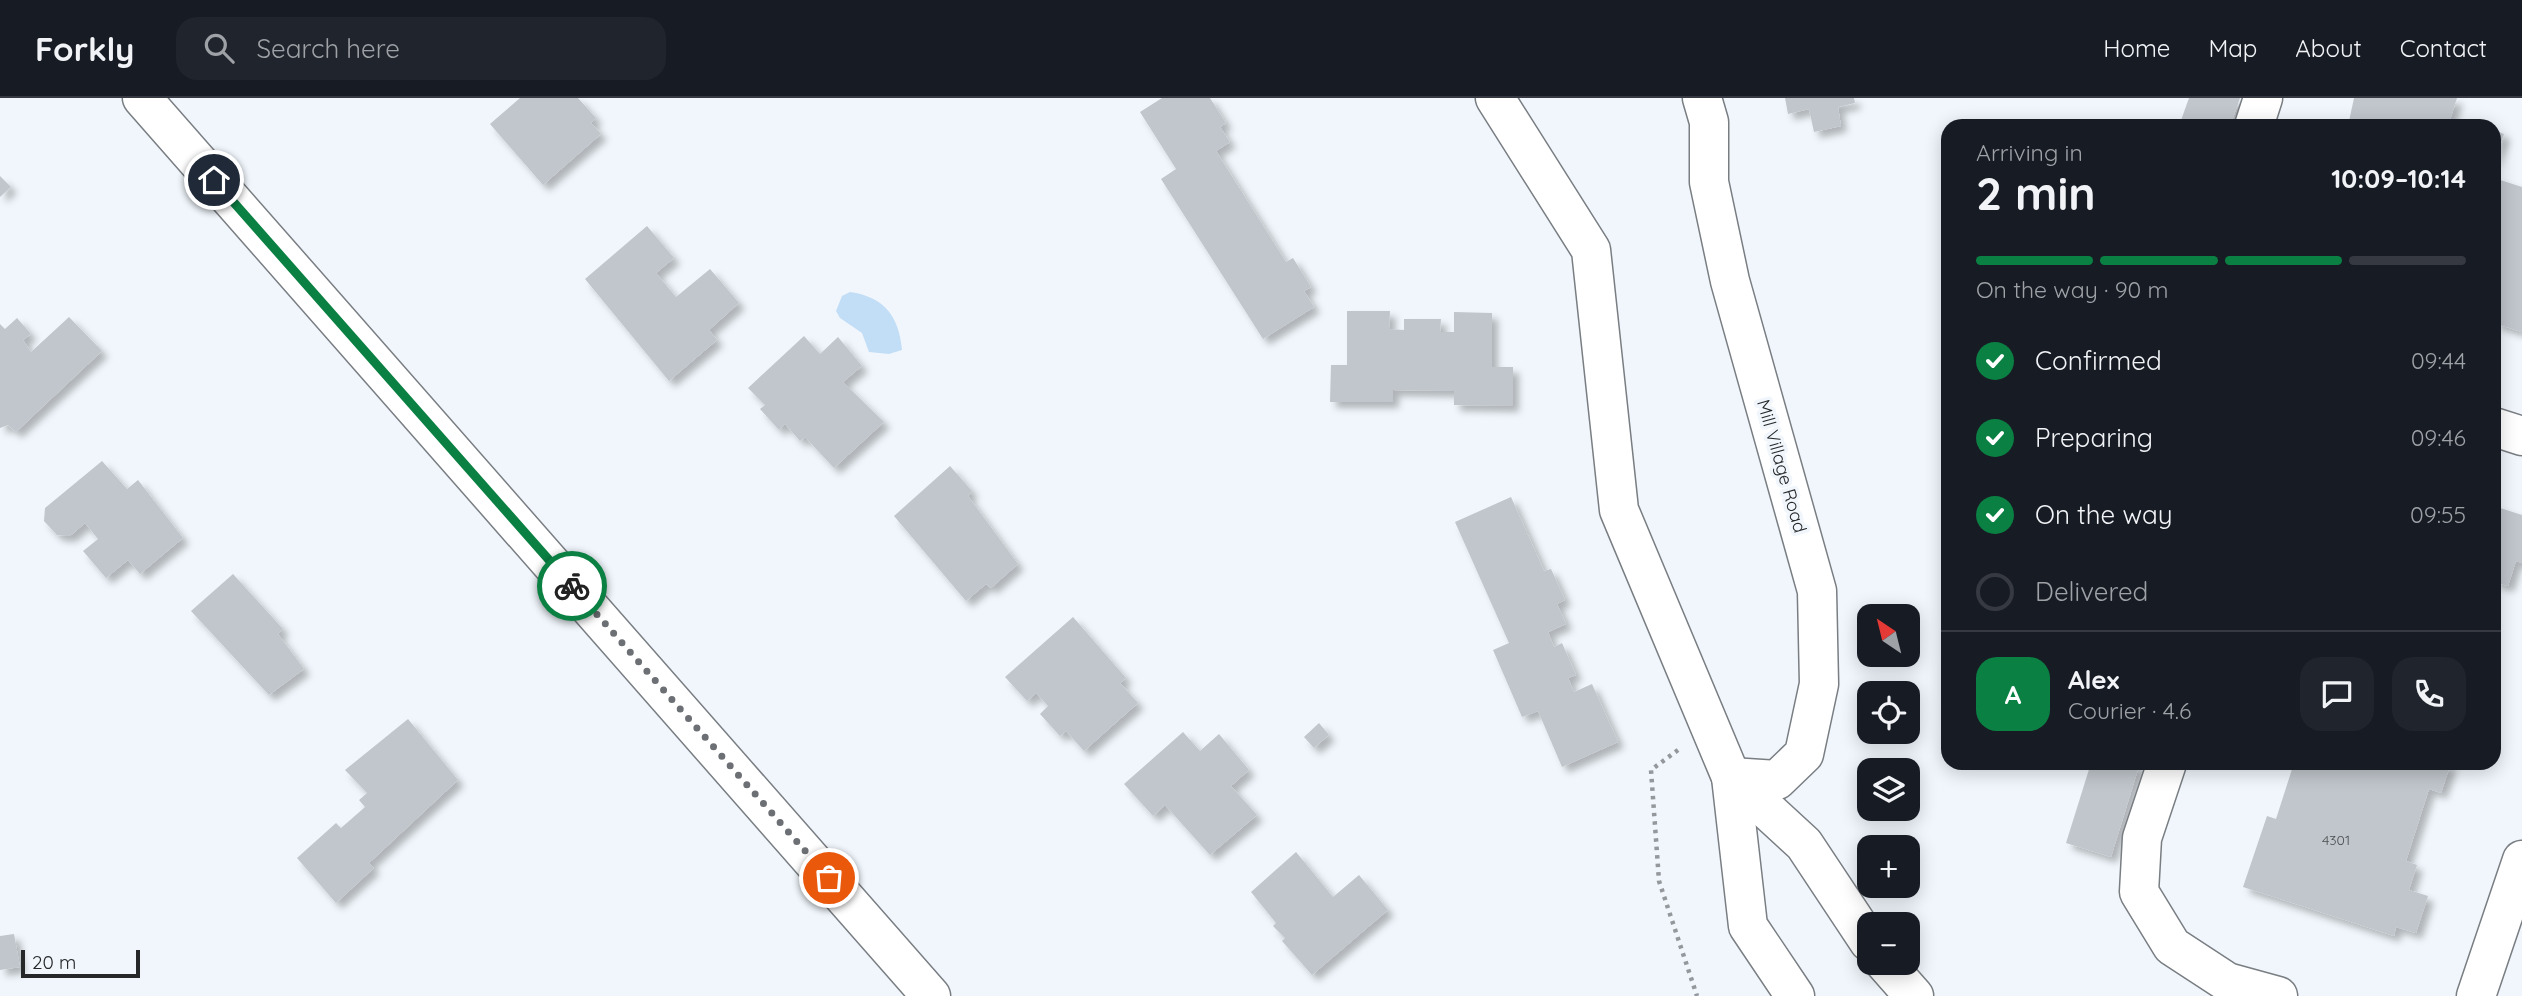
<!DOCTYPE html>
<html lang="en">
<head>
<meta charset="utf-8">
<style>
	:root { --surface:#171b24; --page:#20242c; --text:#f1f3f6; --muted:#9ea1a6; --line:#363941; --accent:#0b8043 }
	body { margin:0; font-family:Quicksand,sans-serif; background:var(--page); color:var(--text); height:100vh; display:flex; flex-direction:column; font-size:26px; white-space:nowrap }
	* { box-sizing:border-box; margin:0 }
	p { font-size:23px; color:var(--muted) }
	.icon { flex:none; width:38px; height:38px; fill:none; stroke:currentColor; stroke-width:2; stroke-linecap:round; stroke-linejoin:round }
	.map { position:relative; flex:1; overflow:hidden }
	.sheet { position:absolute; left:1941px; top:21px; width:560px; height:651px; display:flex; flex-direction:column; background:var(--surface); border-radius:21px; box-shadow:0 4px 18px #0003 }
	.sheet>* { flex:none }
	.needle { width:46px; rotate:325deg }
	.fabs { position:absolute; left:1857px; top:506px; display:grid; gap:14px }
	.fabs a { display:grid; place-items:center; width:63px; height:63px; border-radius:14px; background:var(--surface); box-shadow:0 4px 18px #0003; font-size:35px }
	.scale { position:absolute; left:21px; bottom:18px; width:119px; box-sizing:border-box; padding-left:7px; border:4px solid #252729; border-top:0; font-size:19px; line-height:24px; white-space:nowrap; color:#252729; -webkit-text-stroke:5px #f0f6fc; paint-order:stroke }
	.pin { position:absolute; display:grid; place-items:center; width:60px; height:60px; color:#fff; margin:-30px; border:4px solid #fff; border-radius:50%; box-shadow:0 2px 7px #0007 }
	.courier { position:absolute; display:grid; place-items:center; width:70px; height:70px; margin:-35px; border:5px solid #0b8043; border-radius:50%; background:#fff; color:#222; box-shadow:0 2px 9px #0007 }
	.overview em { font-style:normal; font-weight:700 }
	.overview div { display:flex; flex-direction:column-reverse }
	.overview { display:flex; align-items:center; justify-content:space-between; height:119px; padding:0 35px }
	h1 { font-size:46px; font-weight:700; line-height:52px }
	.bar { display:grid; grid-template-columns:repeat(4,1fr); gap:10px 7px; align-content:center; height:84px; padding:0 35px }
	.bar i { height:9px; border-radius:5px; background:var(--line) }
	.bar .active { background:var(--accent) }
	.bar p { grid-column:span 4 }
	.line { display:flex; align-items:center; gap:18px; padding:0 35px; border-top:2px solid var(--line) }
	.line div { flex:1 }
	.round { display:grid; place-items:center; flex:none; width:74px; height:74px; border-radius:21px; background:var(--page) }
	ol { padding:0 35px; list-style:none }
	li { display:flex; align-items:center; gap:21px; height:77px }
	li p { margin-inline-start:auto }
	li .icon { padding:7px; border-radius:50%; background:var(--accent); color:#fff; stroke-width:4 }
	li:last-child { color:var(--muted) }
	li i { width:38px; height:38px; border:4px solid var(--line); border-radius:50% }
	header { display:flex; align-items:center; gap:42px; box-sizing:border-box; height:98px; padding:0 35px; background:var(--surface); border-bottom:2px solid var(--line) }
	header strong { font-size:33px }
	nav { display:flex; gap:38px; margin-inline-start:auto; font-size:24px }
	.search { width:490px; height:63px; background:var(--page); display:flex; align-items:center; gap:18px; box-sizing:border-box; padding:0 24px; border-radius:21px; color:var(--muted); font-size:26px }
	.map>svg:first-child { display:block }
</style>
</head>
<body>
<header>
<strong>Forkly</strong>
<div class="search"><svg class="icon" aria-label="search" viewBox="0 0 24 24"><circle cx="10" cy="10" r="6"/><path d="M15 15l6 6"/></svg>Search here</div>
<nav><a>Home</a><a>Map</a><a>About</a><a>Contact</a></nav>
</header>
<div class="map">
<svg width="2522" height="898" viewBox="0 0 2522 898">
	<defs>
		<filter id="shadow"><feDropShadow dx="6" dy="6" stdDeviation="3.5" flood-color="#0004"/></filter>
	</defs>
	<rect width="100%" height="100%" fill="#f0f6fc"/>
	<path fill="#c2ddf6" d="M850 194C885 199 899 219 902 252L889 256 869 254 862 235 840 220 836 213 842 198Z"/>
	<g fill="#c1c6cc" filter="url(#shadow)">
		<path d="M520 0H578L596 20 591 25 601 36 543 87 490 26Z"/>
		<path d="M1162 0H1210L1226 25 1220 29 1230 44 1216 53 1286 164 1293 160 1311 189 1304 193 1314 209 1263 241 1161 81 1176 71 1140 14Z"/>
		<path d="M1785 0H1854L1855 5 1838 9 1841 28 1814 34 1809 11 1788 16Z"/>
		<path d="M2189 0H2240L2230 28H2179Z"/>
		<path d="M2354 0H2457L2448 28H2348Z"/>
		<path d="M2494 32 2504 36 2494 65Z"/>
		<path d="M0 78 11 89 0 99Z"/>
		<path d="M2494 80 2522 89V234L2494 225 2499 208 2494 207Z"/>
		<path d="M647 128 674 160 656 175 676 199 710 171 739 205 709 232 717 242 669 283 585 181Z"/>
		<path d="M1347 213H1390L1389 231 1404 232V221H1441L1440 234H1454V214L1492 215V269H1513V308L1454 307V293L1393 292V304H1330L1331 267H1347Z"/>
		<path d="M69 219 102 253 16 334 8 327 0 330V226L5 231 17 220 31 236 23 242 31 254Z"/>
		<path d="M804 238 820 256 838 239 862 268 843 284 884 324 834 370 805 339 800 343 785 326 779 332 760 311 765 307 748 290Z"/>
		<path d="M102 363 127 391 138 382 183 440 140 476 128 462 106 480 83 453 98 441 85 425 70 438 57 437 44 423 45 410Z"/>
		<path d="M950 368 972 393 968 398 1018 466 991 490 986 486 966 503 894 418Z"/>
		<path d="M1511 399 1544 473 1551 471 1565 502 1557 506 1566 526 1548 534 1554 549 1562 545 1576 577 1568 580 1574 594 1592 586 1618 644 1562 669 1538 613 1522 619 1493 552 1509 545 1455 424Z"/>
		<path d="M2494 408 2522 417V465L2516 463 2508 488 2494 484Z"/>
		<path d="M233 476 283 531 278 536 304 571 269 597 191 513Z"/>
		<path d="M1073 519 1126 580 1120 585 1138 605 1084 653 1066 633 1060 638 1040 616 1048 608 1036 595 1027 603 1005 579Z"/>
		<path d="M408 621 458 682 369 765 374 770 336 805 297 760 336 725 341 730 365 709 359 702 367 695 345 672Z"/>
		<path d="M1319 625 1329 637 1314 650 1304 639Z"/>
		<path d="M1183 634 1200 653 1219 636 1249 672 1231 688 1257 717 1210 757 1165 707 1153 718 1124 686Z"/>
		<path d="M2091 665H2140L2111 759 2066 745Z"/>
		<path d="M2294 665H2451L2441 695 2429 691 2406 763 2417 767 2409 792 2428 798 2416 835 2396 829 2394 838 2243 789 2267 718 2276 721Z"/>
		<path d="M1296 754 1333 799 1359 777 1388 812 1312 877 1282 843 1285 840 1273 828 1276 825 1251 794Z"/>
		<path d="M14 836 20 869 0 872V838Z"/>
	</g>
	<g fill="none" stroke-linecap="round" stroke-linejoin="round">
		<defs>
			<g id="street">
				<path d="M142 0 931 898"/>
				<path d="M1495 0 1591 152 1619 412 1731 679 1748 828 1795 898"/>
				<path d="M1702 0 1709 24V84L1730 183 1817 493 1819 586 1804 656 1777 682 1731 679"/>
				<path d="M2254 28 2263 0"/>
				<path d="M2494 329 2522 338"/>
				<path d="M2167 665 2142 740 2139 794 2172 848 2227 884 2278 898"/>
				<path d="M1731 679 1804 746 1869 844"/>
				<path d="M1884 864 1914 898"/>
				<path d="M2476 898 2522 762"/>
			</g>
		</defs>
		<use href="#street" stroke="#797e83" stroke-width="41"/>
		<path stroke="#94989c" stroke-width="4.5" stroke-dasharray="3.5 5" stroke-linecap="butt" d="M1678 652 1651 672 1659 783 1697 898"/>
		<use href="#street" stroke="#fff" stroke-width="38"/>
	</g>
	<g fill="none" stroke-linecap="round" stroke-linejoin="round">
		<path stroke="#6c6f73" stroke-width="7" stroke-dasharray="0 12.6" d="M572 488 829 780"/>
		<path stroke="#0b8043" stroke-width="9" d="M214 82 572 488"/>
	</g>
	<g text-anchor="middle" dominant-baseline="central" stroke-width="7" stroke-linejoin="round" paint-order="stroke">
		<g font-size="14" fill="#4c4f52">
			<text x="2336" y="742">4301</text>
		</g>
		<g font-size="18" fill="#252729" stroke="#f0f6fc">
			<text transform="translate(1782 368) rotate(74)">Mill Village Road</text>
		</g>
	</g>
</svg>
<div class="fabs">
<a><svg class="needle" viewBox="-14 -14 28 28"><path d="M0-13l5 13h-10z" fill="#e53935"/><path d="M0 13l5-13h-10z" fill="#9ea1a6"/></svg></a>
<a><svg class="icon" aria-label="locate" viewBox="0 0 24 24"><circle cx="12" cy="12" r="6"/><path d="M12 2v4M12 18v4M2 12h4M18 12h4"/></svg></a>
<a><svg class="icon" aria-label="layers" viewBox="0 0 24 24"><path d="M12 4l9 5-9 5-9-5zM3 14l9 5 9-5"/></svg></a>
<a>+</a>
<a>−</a>
</div>
<div class="scale">20 m</div>
<div class="pin" style="left:829px;top:780px;background:#ea580c"><svg class="icon" aria-label="bag" viewBox="0 0 24 24"><path d="M5 8h14l-1 12H6zM9 8a3 3 0 0 1 6 0"/></svg></div>
<div class="pin" style="left:214px;top:82px;background:#1f2937"><svg class="icon" aria-label="home" viewBox="0 0 24 24"><path d="M3 11l9-7 9 7M6 9v11h12V9"/></svg></div>
<div class="courier" style="left:572px;top:488px"><svg class="icon" aria-label="bike" viewBox="0 0 24 24"><circle cx="6" cy="16" r="4"/><circle cx="18" cy="16" r="4"/><path d="M6 16l4-8h5l3 8M10 8l3 8H6M13 5h3"/></svg></div>
<section class="sheet">
<div class="overview"><div><h1>2 min</h1><p>Arriving in</p></div><em>10:09–10:14</em></div>
<div class="bar"><i class="active"></i><i class="active"></i><i class="active"></i><i></i><p>On the way · 90 m</p></div>
<ol>
<li><svg class="icon" aria-label="check" viewBox="0 0 24 24"><path d="M5 12l5 5 9-10"/></svg>Confirmed<p>09:44</p></li>
<li><svg class="icon" aria-label="check" viewBox="0 0 24 24"><path d="M5 12l5 5 9-10"/></svg>Preparing<p>09:46</p></li>
<li><svg class="icon" aria-label="check" viewBox="0 0 24 24"><path d="M5 12l5 5 9-10"/></svg>On the way<p>09:55</p></li>
<li><i></i>Delivered</li>
</ol>
<div class="line" style="height:126px"><b class="round" style="background:var(--accent);color:#fff">A</b><div><b>Alex</b><p>Courier · 4.6</p></div><a class="round"><svg class="icon" aria-label="chat" viewBox="0 0 24 24"><path d="M4 5h16v11H9l-5 4z"/></svg></a><a class="round"><svg class="icon" aria-label="phone" viewBox="0 0 24 24"><path d="M5 4h4l2 5-3 2q2 4 5 5l2-3 5 2v4C11 20 4 13 5 4z"/></svg></a></div>
</section>
</div>
</body>
</html>
